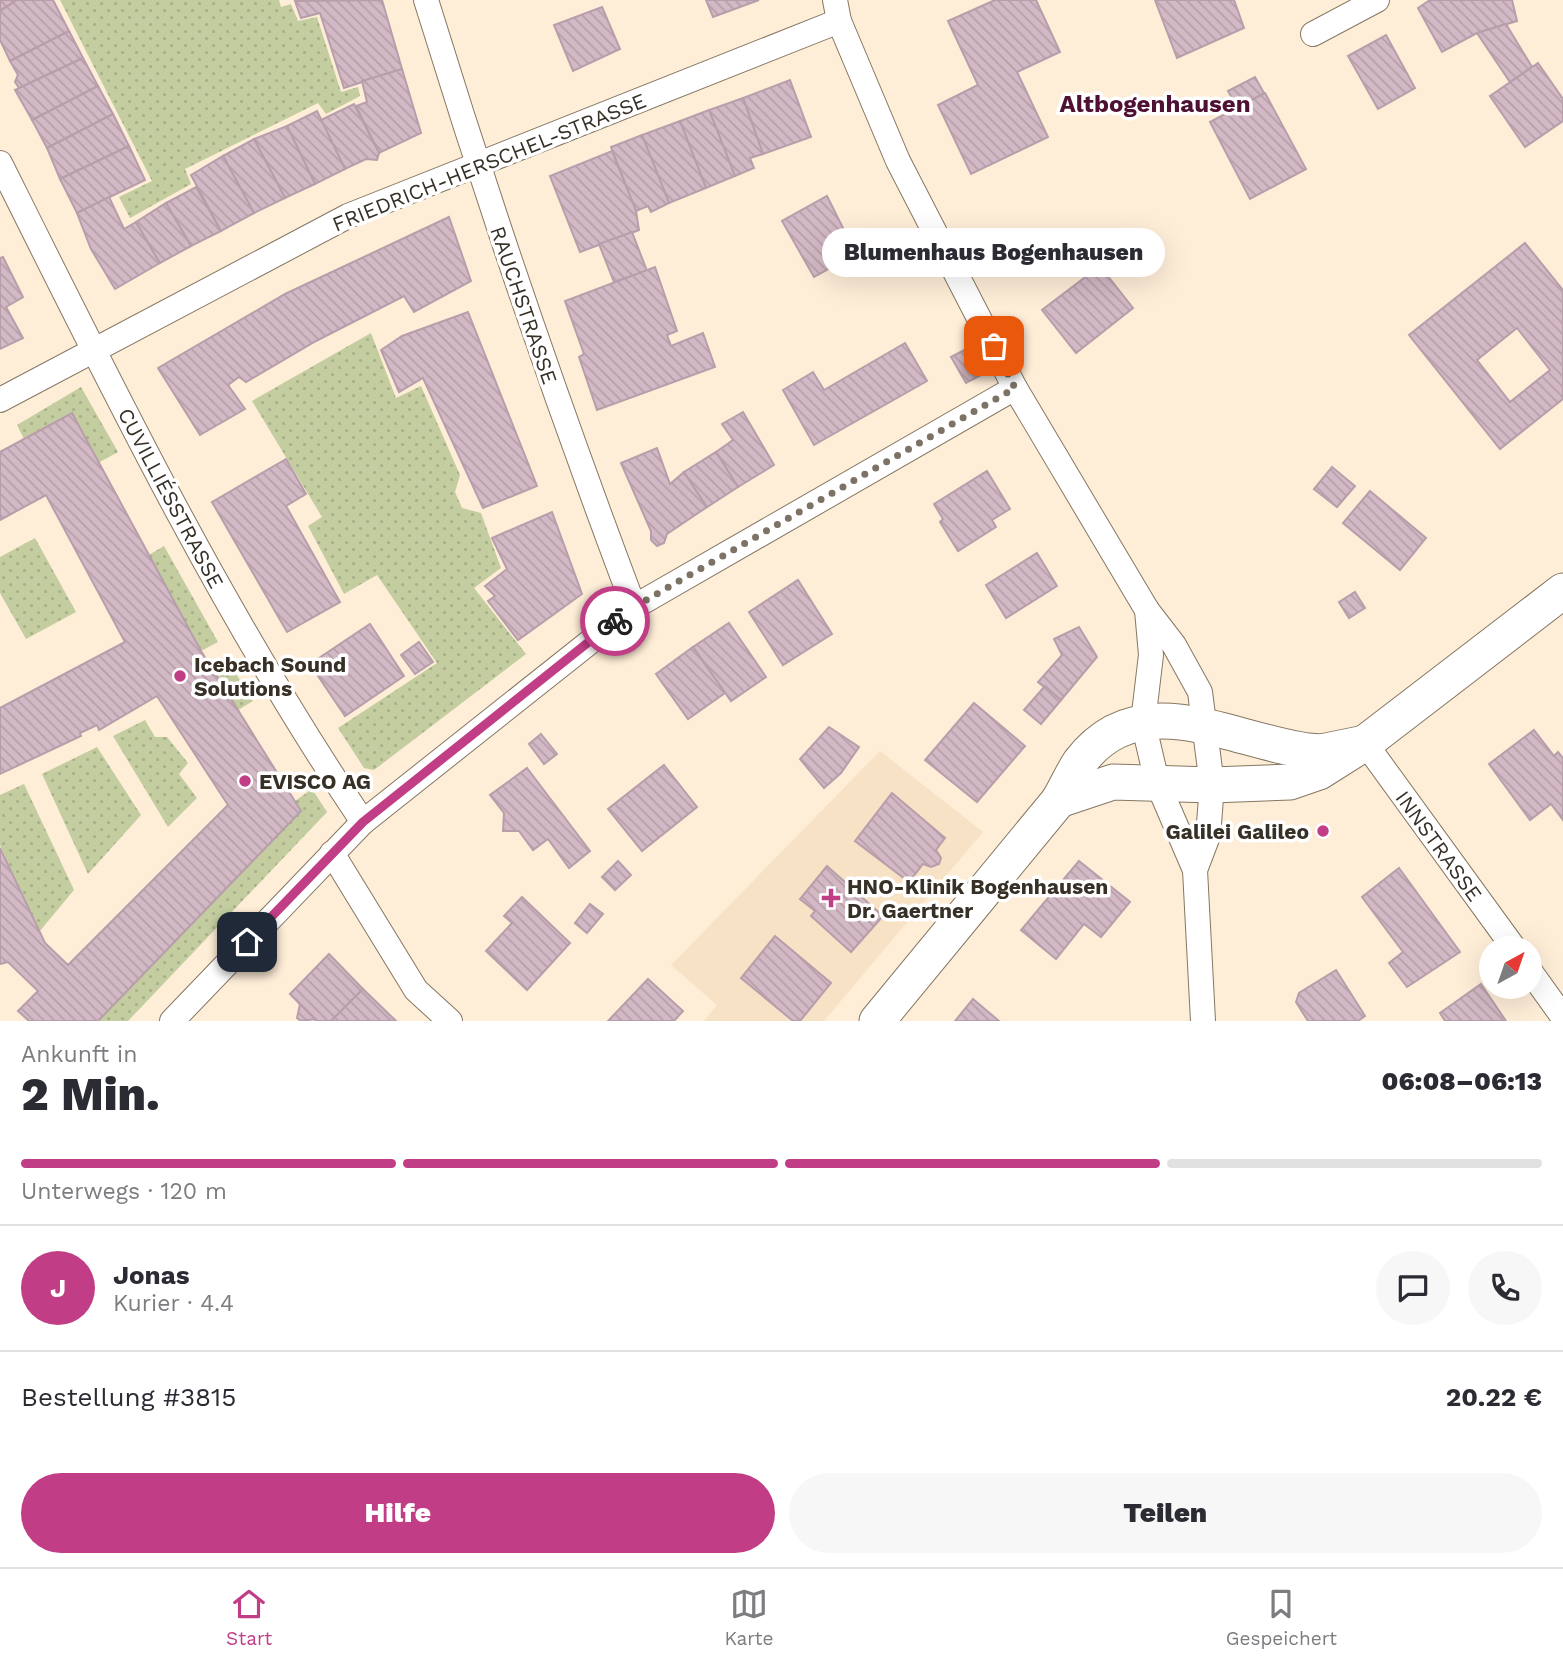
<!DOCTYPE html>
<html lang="de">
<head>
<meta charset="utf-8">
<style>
	:root { --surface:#fff; --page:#f7f7f7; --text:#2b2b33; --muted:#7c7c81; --line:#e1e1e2; --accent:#c13e86 }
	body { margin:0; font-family:"Work Sans",sans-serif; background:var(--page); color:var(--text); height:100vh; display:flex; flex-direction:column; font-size:26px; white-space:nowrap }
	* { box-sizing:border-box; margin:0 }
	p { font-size:23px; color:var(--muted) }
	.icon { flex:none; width:38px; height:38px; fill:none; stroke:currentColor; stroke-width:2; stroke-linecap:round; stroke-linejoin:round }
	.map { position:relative; height:1021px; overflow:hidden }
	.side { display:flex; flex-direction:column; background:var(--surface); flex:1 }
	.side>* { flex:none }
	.needle { width:46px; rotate:40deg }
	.controls { position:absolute; left:1479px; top:936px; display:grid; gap:14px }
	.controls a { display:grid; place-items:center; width:63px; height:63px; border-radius:50%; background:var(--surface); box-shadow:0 7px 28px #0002; font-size:35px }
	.pin { position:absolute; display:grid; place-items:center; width:60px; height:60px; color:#fff; margin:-30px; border-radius:14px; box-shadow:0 4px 10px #0006 }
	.courier { position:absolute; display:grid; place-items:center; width:70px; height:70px; margin:-35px; border:5px solid #c13e86; border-radius:50%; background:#fff; color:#222; box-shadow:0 2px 9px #0007 }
	.bubble { position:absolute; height:49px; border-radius:24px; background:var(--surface); box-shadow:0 7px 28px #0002; font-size:23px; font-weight:800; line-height:49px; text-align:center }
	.summary em { font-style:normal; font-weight:800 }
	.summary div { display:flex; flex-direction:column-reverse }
	.summary { display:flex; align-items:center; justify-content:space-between; height:119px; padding:0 21px }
	h1 { font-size:46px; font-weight:800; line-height:52px }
	.bar { display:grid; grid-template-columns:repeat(4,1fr); gap:10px 7px; align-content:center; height:84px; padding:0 21px }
	.bar i { height:9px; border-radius:5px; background:var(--line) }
	.bar .active { background:var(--accent) }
	.bar p { grid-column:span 4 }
	.line { display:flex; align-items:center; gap:18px; padding:0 21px; border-top:2px solid var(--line) }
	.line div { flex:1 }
	.round { display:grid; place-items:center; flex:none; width:74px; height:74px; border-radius:37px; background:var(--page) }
	.button { display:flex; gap:14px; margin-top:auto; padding:14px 21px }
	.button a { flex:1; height:80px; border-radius:42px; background:var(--accent); color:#fff; font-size:28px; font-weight:800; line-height:80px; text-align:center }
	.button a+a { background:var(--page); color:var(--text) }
	.menu { display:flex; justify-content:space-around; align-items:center; height:98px; border-top:2px solid var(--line); background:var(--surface); font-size:19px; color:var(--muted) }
	.menu a { display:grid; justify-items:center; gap:4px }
	.menu .active { color:var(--accent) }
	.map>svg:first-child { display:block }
</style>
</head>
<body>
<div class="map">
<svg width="1563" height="1021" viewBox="0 0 1563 1021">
	<defs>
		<pattern id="grass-dots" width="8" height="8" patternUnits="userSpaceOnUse" patternTransform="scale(1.75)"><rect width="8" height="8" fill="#c3cda0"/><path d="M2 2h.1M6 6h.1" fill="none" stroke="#a8b08a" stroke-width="1.8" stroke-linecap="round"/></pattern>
		<pattern id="building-back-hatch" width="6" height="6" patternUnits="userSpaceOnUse" patternTransform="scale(1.75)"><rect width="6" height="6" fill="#d3b9c5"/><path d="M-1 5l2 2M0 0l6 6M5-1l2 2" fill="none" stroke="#b69fa9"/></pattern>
	</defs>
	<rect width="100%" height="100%" fill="#feedd7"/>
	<path fill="#f7e2c5" d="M880 751 983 832 824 1021H704L717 1005 671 965Z"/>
	<g fill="url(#grass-dots)">
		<path d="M60 0H279L281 7 291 4 298 21 317 17 341 92 358 87 360 96 326 114 318 103 185 169 191 184 130 218 119 197 152 181Z"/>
		<path d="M371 333 396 398 421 386 460 475 455 492 462 508 481 513 501 568 474 588 526 654 374 770 364 768 338 728 437 663 377 575 344 594 308 526 322 517 252 401Z"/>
		<path d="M81 387 118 452 98 463 72 413 24 439 17 425Z"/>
		<path d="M35 538 76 612 26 639 0 593V557Z"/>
		<path d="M164 546 218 642 201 651 147 556Z"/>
		<path d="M228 661 253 701 238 710 213 671Z"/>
		<path d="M145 720 155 737H167L188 763 179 774 197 798 168 827 113 736Z"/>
		<path d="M97 747 141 815 88 874 42 774Z"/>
		<path d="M24 784 74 890 39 932 0 845V795Z"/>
		<path d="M312 789 327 812 128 1021H98L301 811 295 801Z"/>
	</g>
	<g fill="url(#building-back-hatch)" stroke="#b79eaa" stroke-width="2" fill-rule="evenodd">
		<path d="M0 0H17L0 11Z"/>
		<path d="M17 0H53L69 31 10 61 0 40V11Z"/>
		<path d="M382 0 402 69 344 88 320 13 301 18 295 1Z"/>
		<path d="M706 0H759L713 17Z"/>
		<path d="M995 0H1036L1060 52 1017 72 1048 137 971 174 938 105 978 85 948 21Z"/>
		<path d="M1155 0H1234L1244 28 1177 58Z"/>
		<path d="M1430 0H1512L1517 21 1477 33 1442 52 1418 8Z"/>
		<path d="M602 7 620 49 573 71 554 25Z"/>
		<path d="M1506 24 1532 67 1510 82 1477 33Z"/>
		<path d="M69 31 83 58 19 88 15 82 18 75 10 61Z"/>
		<path d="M1386 35 1415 88 1378 109 1348 56Z"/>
		<path d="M83 58 98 86 32 120 15 90Z"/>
		<path d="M1538 63 1563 99V121L1525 147 1490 96Z"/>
		<path d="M402 69 421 133 379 153 356 106 367 102 362 81Z"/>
		<path d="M1255 77 1264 93 1237 108 1228 91Z"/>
		<path d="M790 80 811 137 763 154 743 98Z"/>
		<path d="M98 86 113 114 47 148 32 120Z"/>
		<path d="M1265 93 1306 169 1250 199 1210 122Z"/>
		<path d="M743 98 763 154 750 158 754 168 735 176 709 110Z"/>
		<path d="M354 104 379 153 377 160 366 159 345 169 321 120Z"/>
		<path d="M709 110 735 176 706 188 680 121Z"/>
		<path d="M317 111 345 169 315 184 287 126Z"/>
		<path d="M113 114 129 146 60 179 47 148Z"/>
		<path d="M680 121 706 188 669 203 642 135Z"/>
		<path d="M287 126 315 184 285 198 254 139Z"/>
		<path d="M642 135 669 203 651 212 648 206 636 211 611 147Z"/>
		<path d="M254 139 285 198 254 213 223 156Z"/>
		<path d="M129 146 145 180 77 213 60 179Z"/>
		<path d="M612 151 636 211 639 230 580 252 550 176Z"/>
		<path d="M223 156 254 213 221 231 191 175Z"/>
		<path d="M196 187 221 231 191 246 166 203Z"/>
		<path d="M827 196 856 254 814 277 782 221Z"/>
		<path d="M109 197 124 229 136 222 160 263 115 289 91 249 77 213Z"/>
		<path d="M166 203 191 246 160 263 136 222Z"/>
		<path d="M449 217 471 281 414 312 404 296 316 341 246 382 239 377 228 385 245 409 200 435 158 368 285 294Z"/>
		<path d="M632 232 647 271 614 282 599 244Z"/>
		<path d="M1525 243 1563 290V399L1500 449 1409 335ZM1517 328 1550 370 1510 402 1477 360Z"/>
		<path d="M3 257 23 297 6 307 23 338 0 349V258Z"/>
		<path d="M1100 266 1133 308 1076 353 1042 310Z"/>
		<path d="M655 267 677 331 667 335 671 346 703 333 715 367 597 410 579 357 584 354 565 301Z"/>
		<path d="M468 312 537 486 483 508 423 378 399 392 381 350 402 336Z"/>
		<path d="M905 343 927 381 814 445 783 390 813 372 824 390Z"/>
		<path d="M966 349 981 375 966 383 951 357Z"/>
		<path d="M743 412 774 465 738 487 716 452 733 440 722 424Z"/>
		<path d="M72 413 201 651 301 811 98 1021H29L18 1011 38 991 8 962 0 964V848L45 943 68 965 228 805 157 696 99 730 97 725 80 733 81 736 0 774V708L125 642 46 495 0 520V452Z"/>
		<path d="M657 448 670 484 684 472 707 507 667 534 664 543 657 546 651 540V531L621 463Z"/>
		<path d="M716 452 738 487 707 507 684 472Z"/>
		<path d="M286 459 306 494 286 506 340 602 287 632 212 502Z"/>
		<path d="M1332 467 1355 486 1337 507 1314 489Z"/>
		<path d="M987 471 1010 509 992 520 996 527 958 551 940 522 943 519 934 504Z"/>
		<path d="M1370 491 1426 538 1400 570 1343 523Z"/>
		<path d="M552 512 582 594 518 640 488 601 495 596 485 586 507 569 492 538Z"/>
		<path d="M1037 553 1057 586 1006 618 986 585Z"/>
		<path d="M798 580 832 634 783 665 749 612Z"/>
		<path d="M1355 592 1365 608 1349 618 1339 602Z"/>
		<path d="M729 623 766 677 731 701 693 647Z"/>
		<path d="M370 624 404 676 345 716 310 664Z"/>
		<path d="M1079 627 1097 657 1061 700 1038 682 1062 655 1054 639Z"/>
		<path d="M419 642 433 662 415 674 401 655Z"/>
		<path d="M693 647 725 693 688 719 656 674Z"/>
		<path d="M1045 686 1061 700 1041 724 1024 710Z"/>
		<path d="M974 703 1025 746 977 802 925 760Z"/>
		<path d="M829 727 859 747 841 773 824 788 800 759Z"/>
		<path d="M1534 730 1554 756 1558 752 1563 758V820L1551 804 1530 820 1489 764Z"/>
		<path d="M541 734 557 754 544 764 529 744Z"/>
		<path d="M664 765 697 807 642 851 608 809Z"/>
		<path d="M527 768 590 851 569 868 548 839 533 850 519 831H503L504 813 490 795Z"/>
		<path d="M892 793 945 838 936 850 941 858 939 864 931 867 923 864 909 882 855 841Z"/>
		<path d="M618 861 631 875 615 890 602 877Z"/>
		<path d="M1079 861 1130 902 1101 937 1084 924 1056 959 1021 930Z"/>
		<path d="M827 866 883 916 851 952 811 916 815 911 800 899Z"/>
		<path d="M1399 868 1460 952 1407 987 1389 963 1403 952 1362 897Z"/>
		<path d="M522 897 570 943 527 990 486 951 512 923 504 916Z"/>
		<path d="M590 904 603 914 587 933 575 923Z"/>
		<path d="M775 936 831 983 800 1021H793L741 978Z"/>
		<path d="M329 954 363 989 331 1021H316L290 994Z"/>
		<path d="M1336 970 1365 1016 1358 1021H1308L1296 1002 1299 993Z"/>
		<path d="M648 979 683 1011 674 1021H608Z"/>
		<path d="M1481 984 1506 1021H1445L1440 1013Z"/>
		<path d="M363 989 395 1020 396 1021H331Z"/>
		<path d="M973 999 999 1021H955Z"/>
		<path d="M300 1004 315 1019 301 1021 297 1018Z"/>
	</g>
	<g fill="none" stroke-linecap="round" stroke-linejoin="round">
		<defs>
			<g id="street">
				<path d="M426 0C489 205 558 406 634 607"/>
				<path d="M835 0 839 21 898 161 1015 388 1147 610 1174 645 1200 692 1212 785 1208 836 1195 870"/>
				<path d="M1313 34 1377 0"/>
				<path d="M0 163C112 388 222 613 363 822"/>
				<path d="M0 400 348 216 839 21"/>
				<path d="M1147 610 1151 655 1143 722 1157 782 1195 870 1203 1021"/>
				<path d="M1365 743 1514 948"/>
				<path d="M332 853 416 990 450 1021"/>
				<path d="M1530 971 1563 1017"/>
				<path d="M172 1021 363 822 634 607 1015 388"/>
			</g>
			<g id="secondary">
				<path d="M1059 800 1113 782 1212 785 1290 782 1319 772 1365 743 1563 591"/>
				<path d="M877 1021 1059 800C1066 788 1072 774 1080 762 1140 683 1231 741 1308 751L1321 752 1365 743"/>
			</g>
		</defs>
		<use href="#street" stroke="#857763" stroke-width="26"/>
		<use href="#secondary" stroke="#857763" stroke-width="37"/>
		<use href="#street" stroke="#fff" stroke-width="24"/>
		<use href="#secondary" stroke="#fff" stroke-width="35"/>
	</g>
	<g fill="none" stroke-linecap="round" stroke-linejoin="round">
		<path stroke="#7c7265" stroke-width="7" stroke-dasharray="0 12.6" d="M615 621 634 607 1015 388 994 346"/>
		<path stroke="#c13e86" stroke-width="9" d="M247 942 363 822 615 621"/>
	</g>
	<g fill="#c13e86" stroke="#fff" stroke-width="2.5">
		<circle cx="180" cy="676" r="7"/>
		<circle cx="245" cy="781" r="7"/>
		<circle cx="1323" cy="831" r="7"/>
		<path d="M827.5 887.5h7v7h7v7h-7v7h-7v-7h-7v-7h7z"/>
	</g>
	<g text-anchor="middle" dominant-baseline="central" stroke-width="7" stroke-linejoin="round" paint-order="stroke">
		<g font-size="21" fill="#363027" stroke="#fff">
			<text transform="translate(489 162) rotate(-22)">FRIEDRICH-HERSCHEL-STRASSE</text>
			<text transform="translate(524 305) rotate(71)">RAUCHSTRASSE</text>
			<text transform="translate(171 498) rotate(62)">CUVILLIÉSSTRASSE</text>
			<text transform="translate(1439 846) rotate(54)">INNSTRASSE</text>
		</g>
		<g font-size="21" font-weight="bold" fill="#363027" stroke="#fff" text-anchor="start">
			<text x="194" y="664">Icebach Sound<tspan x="194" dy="24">Solutions</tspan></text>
			<text x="259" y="781">EVISCO AG</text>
			<text x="1309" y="831" text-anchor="end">Galilei Galileo</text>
			<text x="847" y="886">HNO-Klinik Bogenhausen<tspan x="847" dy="24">Dr. Gaertner</tspan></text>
		</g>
		<g font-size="24" font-weight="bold" fill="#4e1033" stroke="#fff">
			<text x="1155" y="104">Altbogenhausen</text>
		</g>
	</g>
</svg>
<div class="controls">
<a><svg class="needle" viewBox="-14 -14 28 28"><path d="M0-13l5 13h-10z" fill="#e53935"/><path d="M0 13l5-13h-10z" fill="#7c7c81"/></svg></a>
</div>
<div class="pin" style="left:994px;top:346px;background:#ea580c"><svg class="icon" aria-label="bag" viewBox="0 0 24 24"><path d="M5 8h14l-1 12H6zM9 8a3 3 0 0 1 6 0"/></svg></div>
<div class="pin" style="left:247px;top:942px;background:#1f2937"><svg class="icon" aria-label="home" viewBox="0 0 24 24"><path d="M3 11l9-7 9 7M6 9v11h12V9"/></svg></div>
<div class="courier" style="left:615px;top:621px"><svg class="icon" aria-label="bike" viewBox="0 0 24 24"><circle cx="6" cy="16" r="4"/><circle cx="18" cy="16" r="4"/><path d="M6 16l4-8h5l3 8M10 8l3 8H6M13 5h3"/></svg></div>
<div class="bubble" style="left:822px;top:228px;width:343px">Blumenhaus Bogenhausen</div>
</div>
<section class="side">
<div class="summary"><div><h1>2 Min.</h1><p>Ankunft in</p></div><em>06:08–06:13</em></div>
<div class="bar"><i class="active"></i><i class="active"></i><i class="active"></i><i></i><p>Unterwegs · 120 m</p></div>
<div class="line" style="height:126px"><b class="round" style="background:var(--accent);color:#fff">J</b><div><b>Jonas</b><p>Kurier · 4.4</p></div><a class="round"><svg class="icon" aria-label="chat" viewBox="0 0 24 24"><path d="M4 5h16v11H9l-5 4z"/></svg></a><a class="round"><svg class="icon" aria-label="phone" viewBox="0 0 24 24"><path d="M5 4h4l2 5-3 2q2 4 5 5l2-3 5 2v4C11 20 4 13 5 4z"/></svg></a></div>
<div class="line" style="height:91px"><div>Bestellung #3815</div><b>20.22 €</b></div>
<div class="button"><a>Hilfe</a><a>Teilen</a></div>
</section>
<nav class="menu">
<a class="active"><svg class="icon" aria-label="home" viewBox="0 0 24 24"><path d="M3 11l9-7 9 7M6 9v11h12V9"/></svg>Start</a>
<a><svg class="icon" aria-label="map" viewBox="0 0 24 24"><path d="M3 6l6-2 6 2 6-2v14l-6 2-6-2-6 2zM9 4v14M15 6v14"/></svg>Karte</a>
<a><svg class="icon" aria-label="saved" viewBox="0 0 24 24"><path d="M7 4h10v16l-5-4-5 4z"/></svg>Gespeichert</a>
</nav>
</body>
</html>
